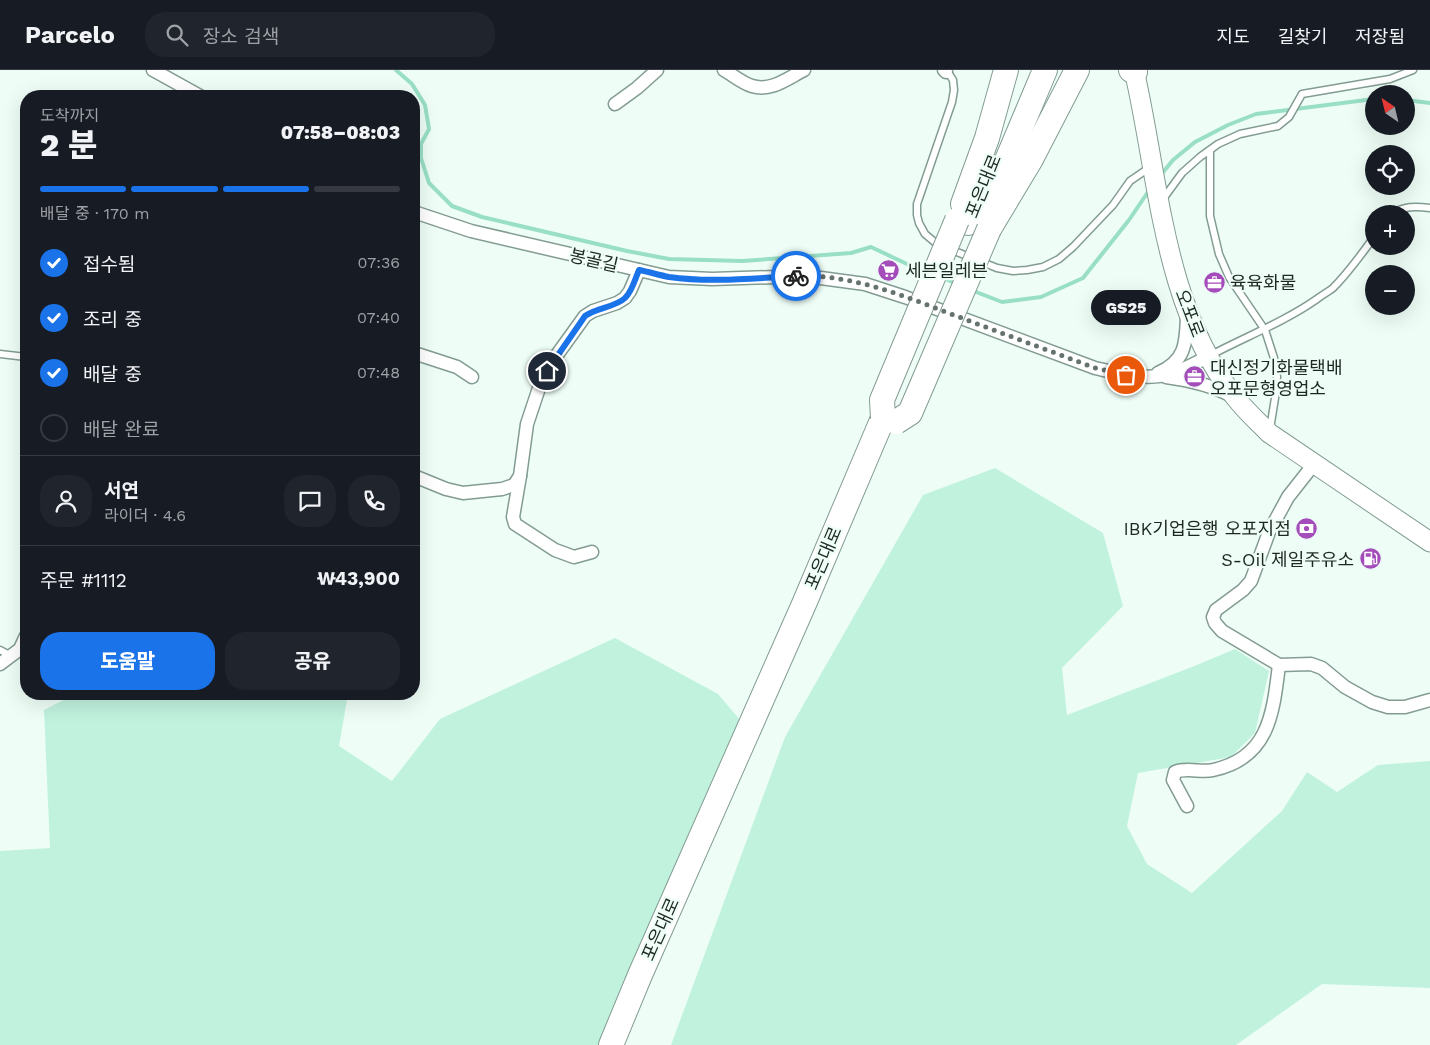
<!DOCTYPE html>
<html lang="ko">
<head>
<meta charset="utf-8">
<style>
	:root { --surface:#171b24; --page:#20242c; --text:#f1f3f6; --muted:#9ea1a6; --line:#363941; --accent:#1a73e8 }
	body { margin:0; font-family:"Work Sans","Noto Sans KR",sans-serif; background:var(--page); color:var(--text); height:100vh; display:flex; flex-direction:column; font-size:19px; white-space:nowrap }
	* { box-sizing:border-box; margin:0 }
	p { font-size:16px; color:var(--muted) }
	.icon { flex:none; width:28px; height:28px; fill:none; stroke:currentColor; stroke-width:2; stroke-linecap:round; stroke-linejoin:round }
	.map { position:relative; flex:1; overflow:hidden }
	.side { position:absolute; left:20px; top:20px; width:400px; height:610px; display:flex; flex-direction:column; background:var(--surface); border-radius:20px; box-shadow:0 5px 20px #0002 }
	.side>* { flex:none }
	.needle { width:32px; rotate:325deg }
	.fabs { position:absolute; left:1365px; top:15px; display:grid; gap:10px }
	.fabs a { display:grid; place-items:center; width:50px; height:50px; border-radius:50%; background:var(--surface); box-shadow:0 5px 20px #0002; font-size:25px }
	.pin { position:absolute; display:grid; place-items:center; width:42px; height:42px; color:#fff; margin:-21px; border:2px solid #fff; border-radius:50%; box-shadow:0 1px 5px #0007 }
	.courier { position:absolute; display:grid; place-items:center; width:50px; height:50px; margin:-25px; border:4px solid #1a73e8; border-radius:50%; background:#fff; color:#222; box-shadow:0 1px 6px #0007 }
	.bubble { position:absolute; height:35px; border-radius:18px; background:var(--surface); box-shadow:0 5px 20px #0002; font-size:16px; font-weight:800; line-height:35px; text-align:center }
	.headline em { font-style:normal; font-weight:800 }
	.headline div { display:flex; flex-direction:column-reverse }
	.headline { display:flex; align-items:center; justify-content:space-between; height:85px; padding:0 20px }
	h1 { font-size:32px; font-weight:800; line-height:38px }
	.bar { display:grid; grid-template-columns:repeat(4,1fr); gap:8px 5px; align-content:center; height:60px; padding:0 20px }
	.bar i { height:6px; border-radius:4px; background:var(--line) }
	.bar .on { background:var(--accent) }
	.bar p { grid-column:span 4 }
	.line { display:flex; align-items:center; gap:12px; padding:0 20px; border-top:1px solid var(--line) }
	.line div { flex:1 }
	.round { display:grid; place-items:center; flex:none; width:52px; height:52px; border-radius:20px; background:var(--page) }
	ol { padding:0 20px; list-style:none }
	li { display:flex; align-items:center; gap:15px; height:55px }
	li p { margin-inline-start:auto }
	li .icon { padding:5px; border-radius:50%; background:var(--accent); color:#fff; stroke-width:4 }
	li:last-child { color:var(--muted) }
	li i { width:28px; height:28px; border:2px solid var(--line); border-radius:50% }
	.cta { display:flex; gap:10px; margin-top:auto; padding:10px 20px }
	.cta a { flex:1; height:58px; border-radius:20px; background:var(--accent); color:#fff; font-size:20px; font-weight:800; line-height:58px; text-align:center }
	.cta a+a { background:var(--page); color:var(--text) }
	header { display:flex; align-items:center; gap:30px; box-sizing:border-box; height:70px; padding:0 25px; background:var(--surface); border-bottom:1px solid var(--line) }
	header strong { font-size:24px }
	nav { display:flex; gap:28px; margin-inline-start:auto; font-size:18px }
	.search { width:350px; height:45px; background:var(--page); display:flex; align-items:center; gap:12px; box-sizing:border-box; padding:0 18px; border-radius:20px; color:var(--muted); font-size:19px }
	.map>svg:first-child { display:block }
</style>
</head>
<body>
<header>
<strong>Parcelo</strong>
<div class="search"><svg class="icon" aria-label="search" viewBox="0 0 24 24"><circle cx="10" cy="10" r="6"/><path d="M15 15l6 6"/></svg>장소 검색</div>
<nav><a>지도</a><a>길찾기</a><a>저장됨</a></nav>
</header>
<div class="map">
<svg width="1430" height="975" viewBox="0 0 1430 975">
	<rect width="100%" height="100%" fill="#eefef7"/>
	<g fill="#c0f2de">
		<path d="M995 398 1103 463 1123 536 1062 598 1067 645 1192 597 1235 579 1269 601 1255 663 1231 687 1138 703 1127 756 1147 794 1192 823 1282 741 1307 702 1337 722 1378 695 1430 691V918L1322 914 1236 975H671L785 667 923 425Z"/>
		<path d="M615 568 718 624 740 650 599 975H0V781L50 778 44 640 75 624H348L339 676 392 711 440 649Z"/>
	</g>
	<g fill="none" stroke-linecap="round" stroke-linejoin="round">
		<g stroke="#99dfc5" stroke-width="4">
			<path d="M396 0 412 14 425 35 429 59 421 74V88L429 113 452 136 482 147 627 181 669 189 742 191 851 183 871 177 907 194 927 202"/>
			<path d="M1406 30 1430 33"/>
			<path d="M1160 106 1173 90 1195 72 1228 55 1256 44 1374 29"/>
			<path d="M941 207 957 214"/>
			<path d="M971 220 1002 232 1041 227 1083 208 1129 150 1150 119"/>
		</g>
		<defs>
			<g id="lane">
				<path d="M947 1 953 10 954 20 952 32 917 134V145L919 153 925 164 937 174 997 198 1013 201 1027 200 1043 197 1059 189 1073 177 1113 135 1130 111 1149 98"/>
				<path d="M1210 80V146L1219 184 1229 207 1265 260 1274 288 1277 307 1275 328 1270 359"/>
				<path d="M1163 129 1182 103 1200 87 1218 74 1240 64 1278 56 1289 47 1302 24 1390 9 1413 0"/>
				<path d="M1391 144C1404 136 1415 136 1430 138"/>
				<path d="M0 284 26 287"/>
				<path d="M1211 285C1247 266 1284 252 1317 229 1322 225 1328 222 1333 218 1349 202 1361 185 1374 167"/>
				<path d="M0 580 11 586"/>
			</g>
			<g id="street">
				<path d="M153 0 200 26"/>
				<path d="M724 0C733 5 742 13 752 16 771 22 788 8 804 0"/>
				<path d="M944 0 946 2"/>
				<path d="M615 34 637 18 657 0"/>
				<path d="M414 142 471 161 669 207 712 209 806 206 865 214 905 227 1095 298C1122 304 1149 312 1176 302 1187 298 1197 292 1208 287"/>
				<path d="M414 283 457 297 472 307"/>
				<path d="M1158 303C1186 291 1186 273 1187 246"/>
				<path d="M1166 307C1189 310 1211 315 1232 326"/>
				<path d="M1314 394 1288 427 1269 462 1251 511 1243 520 1216 540 1213 547 1215 553 1222 561 1279 595 1311 594 1322 598 1345 617 1372 632 1388 637H1405L1430 630"/>
				<path d="M414 406 446 419 463 423 502 419 514 415 520 406 527 354 541 312 554 289 585 246 593 241 617 233 625 228 630 221 639 200"/>
				<path d="M520 406 513 447 515 454 555 480 574 487 592 482"/>
				<path d="M0 594 20 579 26 566"/>
				<path d="M1187 736 1173 710 1175 702C1188 697 1201 703 1213 700 1269 688 1273 644 1279 595"/>
			</g>
			<path id="secondary" d="M1134 0C1159 108 1163 237 1235 327 1245 340 1257 351 1269 363L1430 472"/>
			<g id="highway">
				<path d="M1131 0 1135 2"/>
				<path d="M963 134 987 68 1006 0"/>
				<path d="M986 140 1045 0"/>
				<path d="M968 153 983 117"/>
				<path d="M989 159 1031 89 1077 0"/>
				<path d="M611 975 640 905 804 534 883 348"/>
			</g>
		</defs>
		<use href="#lane" stroke="#839c92" stroke-width="9"/>
		<use href="#street" stroke="#839c92" stroke-width="15"/>
		<use href="#secondary" stroke="#839c92" stroke-width="21"/>
		<use href="#highway" stroke="#839c92" stroke-width="26"/>
		<use href="#lane" stroke="#fff" stroke-width="6"/>
		<use href="#street" stroke="#fff" stroke-width="12"/>
		<use href="#secondary" stroke="#fff" stroke-width="19"/>
		<use href="#highway" stroke="#fff" stroke-width="24"/>
		<defs>
			<g id="highway-bridge">
				<path d="M883 348 882 330 957 150"/>
				<path d="M896 352 910 343 989 159"/>
			</g>
		</defs>
		<use href="#highway-bridge" stroke="#839c92" stroke-width="26" stroke-linecap="butt"/>
		<use href="#highway-bridge" stroke="#fff" stroke-width="24"/>
	</g>
	<g fill="none" stroke-linecap="round" stroke-linejoin="round">
		<path stroke="#66726d" stroke-width="5" stroke-dasharray="0 9" d="M796 206C854 204 906 227 959 247 1004 264 1050 281 1095 298L1126 305"/>
		<path stroke="#1a73e8" stroke-width="6" d="M547 301 585 246C596 238 616 237 625 228 632 222 635 209 639 200 649 202 659 205 669 207 711 213 755 208 796 206"/>
	</g>
	<defs>
		<symbol id="supermarket-disc" viewBox="-11 -11 22 22"><circle r="9.5" fill="#a44dba" stroke="#eefef7"/><path d="M-6-5.5h2.5l.6 2H6L4.5 2H-2.5L-4.4-4H-6ZM-1.5 3.2a1.3 1.3 0 1 0 .1 0ZM3 3.2a1.3 1.3 0 1 0 .1 0Z" fill="#fff"/></symbol>
		<symbol id="office-disc" viewBox="-11 -11 22 22"><circle r="9.5" fill="#a44dba" stroke="#eefef7"/><path d="M-6-3h4V-5.5h4V-3h4V5H-6ZM-1-4.5V-3h2v-1.5ZM-6 0V1H6V0Z" fill="#fff"/></symbol>
		<symbol id="bank-disc" viewBox="-11 -11 22 22"><circle r="9.5" fill="#a44dba" stroke="#eefef7"/><path d="M-6-4H6V4H-6ZM0-2.3a2.3 2.3 0 1 0 0 4.6a2.3 2.3 0 1 0 0-4.6Z" fill="#fff"/></symbol>
		<symbol id="fuel-disc" viewBox="-11 -11 22 22"><circle r="9.5" fill="#a44dba" stroke="#eefef7"/><path d="M-5.5-6h7V0h2V4h1.3V-2.5L3-4.5l.8-.8L6-3V5H2.5V1h-1V6h-7ZM-4.2-4.7v3.2H.2V-4.7Z" fill="#fff"/></symbol>
	</defs>
	<g fill-rule="evenodd">
		<use href="#supermarket-disc" x="876" y="188" width="25" height="25"/>
		<use href="#office-disc" x="1202" y="200" width="25" height="25"/>
		<use href="#office-disc" x="1182" y="294" width="25" height="25"/>
		<use href="#bank-disc" x="1294" y="446" width="25" height="25"/>
		<use href="#fuel-disc" x="1358" y="476" width="25" height="25"/>
	</g>
	<g text-anchor="middle" dominant-baseline="central" stroke-width="4.5" stroke-linejoin="round" paint-order="stroke">
		<g font-size="18" fill="#1d2723" stroke="#eefef7">
			<text transform="translate(983 116) rotate(-68)">포은대로</text>
			<text transform="translate(594 190) rotate(13)">봉골길</text>
			<text transform="translate(1190 243) rotate(69)">오포로</text>
			<text transform="translate(823 488) rotate(-67)">포은대로</text>
			<text transform="translate(660 859) rotate(-66)">포은대로</text>
		</g>
		<g font-size="18" fill="#1d2723" stroke="#eefef7" text-anchor="start">
			<text x="905" y="200">세븐일레븐</text>
			<text x="1230" y="212">육육화물</text>
			<text x="1210" y="297">대신정기화물택배<tspan x="1210" dy="21">오포문형영업소</tspan></text>
			<text x="1291" y="458" text-anchor="end">IBK기업은행 오포지점</text>
			<text x="1354" y="489" text-anchor="end">S-Oil 제일주유소</text>
		</g>
	</g>
</svg>
<div class="fabs">
<a><svg class="needle" viewBox="-14 -14 28 28"><path d="M0-13l5 13h-10z" fill="#e53935"/><path d="M0 13l5-13h-10z" fill="#9ea1a6"/></svg></a>
<a><svg class="icon" aria-label="locate" viewBox="0 0 24 24"><circle cx="12" cy="12" r="6"/><path d="M12 2v4M12 18v4M2 12h4M18 12h4"/></svg></a>
<a>+</a>
<a>−</a>
</div>
<div class="pin" style="left:1126px;top:305px;background:#ea580c"><svg class="icon" aria-label="bag" viewBox="0 0 24 24"><path d="M5 8h14l-1 12H6zM9 8a3 3 0 0 1 6 0"/></svg></div>
<div class="pin" style="left:547px;top:301px;background:#1f2937"><svg class="icon" aria-label="home" viewBox="0 0 24 24"><path d="M3 11l9-7 9 7M6 9v11h12V9"/></svg></div>
<div class="courier" style="left:796px;top:206px"><svg class="icon" aria-label="bike" viewBox="0 0 24 24"><circle cx="6" cy="16" r="4"/><circle cx="18" cy="16" r="4"/><path d="M6 16l4-8h5l3 8M10 8l3 8H6M13 5h3"/></svg></div>
<div class="bubble" style="left:1091px;top:220px;width:70px">GS25</div>
<section class="side">
<div class="headline"><div><h1>2 분</h1><p>도착까지</p></div><em>07:58–08:03</em></div>
<div class="bar"><i class="on"></i><i class="on"></i><i class="on"></i><i></i><p>배달 중 · 170 m</p></div>
<ol>
<li><svg class="icon" aria-label="check" viewBox="0 0 24 24"><path d="M5 12l5 5 9-10"/></svg>접수됨<p>07:36</p></li>
<li><svg class="icon" aria-label="check" viewBox="0 0 24 24"><path d="M5 12l5 5 9-10"/></svg>조리 중<p>07:40</p></li>
<li><svg class="icon" aria-label="check" viewBox="0 0 24 24"><path d="M5 12l5 5 9-10"/></svg>배달 중<p>07:48</p></li>
<li><i></i>배달 완료</li>
</ol>
<div class="line" style="height:90px"><a class="round"><svg class="icon" aria-label="person" viewBox="0 0 24 24"><circle cx="12" cy="8" r="4"/><path d="M4 21q1-7 8-7t8 7"/></svg></a><div><b>서연</b><p>라이더 · 4.6</p></div><a class="round"><svg class="icon" aria-label="chat" viewBox="0 0 24 24"><path d="M4 5h16v11H9l-5 4z"/></svg></a><a class="round"><svg class="icon" aria-label="phone" viewBox="0 0 24 24"><path d="M5 4h4l2 5-3 2q2 4 5 5l2-3 5 2v4C11 20 4 13 5 4z"/></svg></a></div>
<div class="line" style="height:65px"><div>주문 #1112</div><b>₩43,900</b></div>
<div class="cta"><a>도움말</a><a>공유</a></div>
</section>
</div>
</body>
</html>
